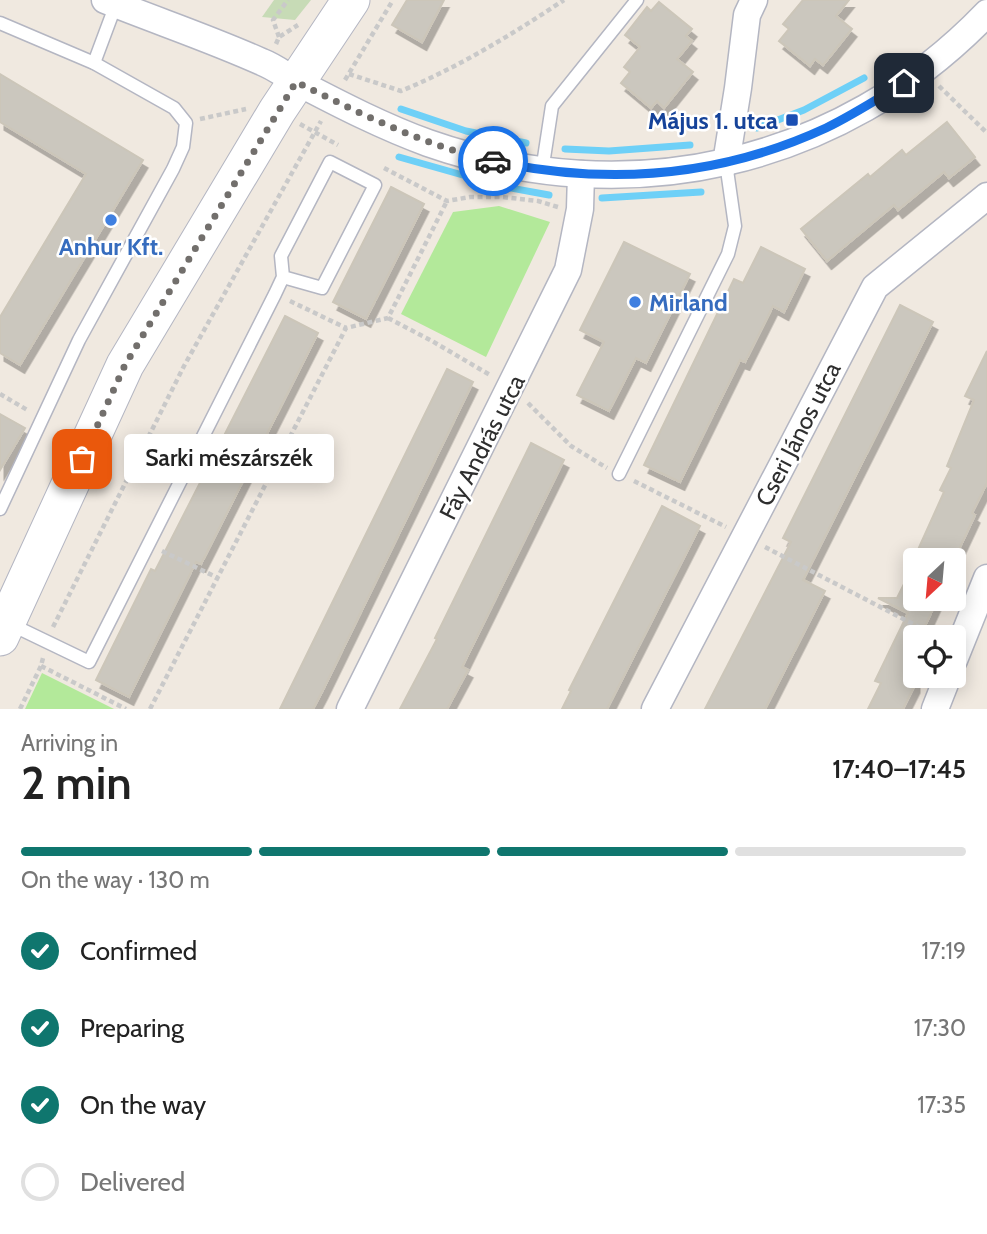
<!DOCTYPE html>
<html lang="en">
<head>
<meta charset="utf-8">
<style>
	:root { --surface:#fff; --page:#f2f2f2; --text:#222; --muted:#767676; --line:#e0e0e0; --accent:#0f766e }
	body { margin:0; font-family:Cabin,sans-serif; background:var(--page); color:var(--text); height:100vh; display:flex; flex-direction:column; font-size:26px; white-space:nowrap }
	* { box-sizing:border-box; margin:0 }
	p { font-size:23px; color:var(--muted) }
	.icon { flex:none; width:38px; height:38px; fill:none; stroke:currentColor; stroke-width:2; stroke-linecap:round; stroke-linejoin:round }
	.map { position:relative; height:709px; overflow:hidden }
	.sheet { display:flex; flex-direction:column; background:var(--surface); flex:1 }
	.sheet>* { flex:none }
	.needle { width:46px; rotate:206deg }
	.tools { position:absolute; left:903px; top:548px; display:grid; gap:14px }
	.tools a { display:grid; place-items:center; width:63px; height:63px; border-radius:7px; background:var(--surface); box-shadow:0 4px 18px #0003; font-size:35px }
	.pin { position:absolute; display:grid; place-items:center; width:60px; height:60px; color:#fff; margin:-30px; border-radius:14px; box-shadow:0 4px 10px #0006 }
	.courier { position:absolute; display:grid; place-items:center; width:70px; height:70px; margin:-35px; border:5px solid #1a73e8; border-radius:50%; background:#fff; color:#222; box-shadow:0 2px 9px #0007 }
	.bubble { position:absolute; height:49px; border-radius:7px; background:var(--surface); box-shadow:0 4px 18px #0003; font-size:23px; font-weight:600; line-height:49px; text-align:center }
	.head em { font-style:normal; font-weight:600 }
	.head div { display:flex; flex-direction:column-reverse }
	.head { display:flex; align-items:center; justify-content:space-between; height:119px; padding:0 21px }
	h1 { font-size:46px; font-weight:600; line-height:52px }
	.bar { display:grid; grid-template-columns:repeat(4,1fr); gap:10px 7px; align-content:center; height:84px; padding:0 21px }
	.bar i { height:9px; border-radius:5px; background:var(--line) }
	.bar .active { background:var(--accent) }
	.bar p { grid-column:span 4 }
	ol { padding:0 21px; list-style:none }
	li { display:flex; align-items:center; gap:21px; height:77px }
	li p { margin-inline-start:auto }
	li .icon { padding:7px; border-radius:50%; background:var(--accent); color:#fff; stroke-width:4 }
	li:last-child { color:var(--muted) }
	li i { width:38px; height:38px; border:4px solid var(--line); border-radius:50% }
	.map>svg:first-child { display:block }
</style>
</head>
<body>
<div class="map">
<svg width="987" height="709" viewBox="0 0 987 709">
	<defs>
		<filter id="shadow"><feDropShadow dx="4.5" dy="8" stdDeviation="0" flood-color="#0004"/></filter>
	</defs>
	<rect width="100%" height="100%" fill="#f0e9e0"/>
	<g fill="#b3e99a">
		<path d="M499 206 550 222 486 357 401 314 453 212Z"/>
		<path d="M42 673 114 709H25Z"/>
	</g>
	<path fill="#c7dbb6" d="M274 0H311L295 20 262 17Z"/>
	<g fill="none" stroke-linecap="round" stroke-linejoin="round">
		<g stroke="#6ed0f7" stroke-width="7">
			<path d="M401 109 466 131 526 143"/>
			<path d="M757 128 804 110 864 78"/>
			<path d="M565 149 609 151 690 145"/>
			<path d="M399 157 505 187 549 195"/>
			<path d="M602 198 701 192"/>
		</g>
	</g>
	<g fill="#cbc7be" stroke="#ccc6b9" stroke-width="2" filter="url(#shadow)">
		<path d="M407 0H444L422 42 392 25Z"/>
		<path d="M803 0H849L836 16 852 29 823 65 815 59 810 66 779 41 789 29 783 24Z"/>
		<path d="M659 2 692 29 686 36 692 41 677 59 693 72 664 108 657 101 651 108 621 83 630 72 624 67 640 47 625 35 647 7 651 11Z"/>
		<path d="M0 74 143 160 20 365 0 353V317L86 174 0 122Z"/>
		<path d="M947 122 975 157 949 178 944 172 898 210 894 205 827 261 801 229 868 174 870 177 902 150 906 155Z"/>
		<path d="M391 187 424 204 366 319 333 302Z"/>
		<path d="M624 242 690 274 646 363 636 358 609 411 577 395 604 342 580 330Z"/>
		<path d="M761 247 805 269 784 312 773 306 745 362 740 360 680 482 644 465 734 279 743 283Z"/>
		<path d="M900 305 933 322 803 580 825 591 765 709H705L791 542 783 538Z"/>
		<path d="M285 316 318 333 201 564 196 562 129 697 96 680 151 569 155 571Z"/>
		<path d="M987 351V483L972 513 975 515 954 560H916L920 553 917 552 944 492 940 490 951 468 947 466 974 400 965 396Z"/>
		<path d="M447 369 473 382 323 690 313 709H280Z"/>
		<path d="M0 414 25 428 0 470Z"/>
		<path d="M531 443 564 460 462 667 468 670 447 709H400L437 639 435 638Z"/>
		<path d="M662 506 700 526 607 709H562L571 691 569 690Z"/>
		<path d="M915 562V598H938L920 637H915V685L903 709H868L881 683 875 681 908 613 878 598H897Z"/>
	</g>
	<g fill="none" stroke-linecap="round" stroke-linejoin="round">
		<defs>
			<g id="lane">
				<path d="M0 23 94 63 174 108 186 123 183 147 173 169 79 340 0 509"/>
				<path d="M94 63 116 4"/>
				<path d="M542 171 552 106 637 0"/>
				<path d="M619 474 728 254 735 226 726 163"/>
				<path d="M10 624 89 662 275 294 283 277 281 256 330 162 375 185 322 288 283 277"/>
			</g>
			<g id="street">
				<path d="M105 0C157 21 211 39 262 62 275 67 286 76 299 83 341 105 384 127 428 143 628 213 840 166 987 13"/>
				<path d="M726 163 738 88 747 15 754 0"/>
				<path d="M954 660 987 578"/>
				<path d="M350 709 568 270 580 209 581 174"/>
				<path d="M655 709 875 287 987 196"/>
				<path d="M935 709 948 676"/>
			</g>
			<path id="secondary" d="M0 637 125 365 277 111 351 0"/>
		</defs>
		<use href="#lane" stroke="#b4b6c2" stroke-width="15"/>
		<use href="#street" stroke="#b4b6c2" stroke-width="29"/>
		<use href="#secondary" stroke="#b4b6c2" stroke-width="39"/>
		<g stroke="#c9c9c9" stroke-width="4.5" stroke-dasharray="5 3.5" stroke-linecap="butt">
			<path d="M279 37 273 20 288 0"/>
			<path d="M276 44 279 37 298 25"/>
			<path d="M349 74 401 91C459 67 511 35 564 0"/>
			<path d="M345 80 393 0"/>
			<path d="M939 86 987 133"/>
			<path d="M200 119 246 109"/>
			<path d="M300 124 338 145"/>
			<path d="M384 168 447 201 470 197H502L538 201 558 207"/>
			<path d="M290 301 346 328"/>
			<path d="M388 318 432 341 490 375"/>
			<path d="M0 394 29 411"/>
			<path d="M528 403 571 446 607 468"/>
			<path d="M634 481 726 527"/>
			<path d="M765 547 938 637"/>
			<path d="M162 551 218 578"/>
			<path d="M53 627 184 366 321 121"/>
			<path d="M41 666 126 709"/>
			<path d="M20 709 41 666 43 658"/>
			<path d="M150 709 346 328 388 318 447 201"/>
		</g>
		<use href="#lane" stroke="#fff" stroke-width="12"/>
		<use href="#street" stroke="#fff" stroke-width="26"/>
		<use href="#secondary" stroke="#fff" stroke-width="37"/>
	</g>
	<g fill="none" stroke-linecap="round" stroke-linejoin="round">
		<path stroke="#726f6c" stroke-width="7" stroke-dasharray="0 12.6" d="M82 459 125 365 296 82C360 113 422 145 493 161"/>
		<path stroke="#1a73e8" stroke-width="9" d="M493 161C608 186 718 178 826 128 853 115 879 98 904 83"/>
	</g>
	<rect fill="#1a4fb4" stroke="#fff" stroke-width="2.5" x="785" y="113" width="14" height="14" rx="3.5"/>
	<g fill="#3f7fe0" stroke="#fff" stroke-width="2.5">
		<circle cx="111" cy="220" r="7"/>
		<circle cx="635" cy="302" r="7"/>
	</g>
	<g text-anchor="middle" dominant-baseline="central" stroke-width="5" stroke-linejoin="round" paint-order="stroke">
		<g font-size="24" font-weight="bold" fill="#164399" stroke="#fff" text-anchor="end">
			<text x="778" y="120">Május 1. utca</text>
		</g>
		<g font-size="24" font-weight="bold" fill="#366cbe" stroke="#fff">
			<text x="111" y="246">Anhur Kft.</text>
			<text x="649" y="302" text-anchor="start">Mirland</text>
		</g>
		<g font-size="24" fill="#2e2e2e" stroke="#fff">
			<text transform="translate(798 434) rotate(-63)">Cseri János utca</text>
			<text transform="translate(482 447) rotate(-63)">Fáy András utca</text>
		</g>
	</g>
</svg>
<div class="tools">
<a><svg class="needle" viewBox="-14 -14 28 28"><path d="M0-13l5 13h-10z" fill="#e53935"/><path d="M0 13l5-13h-10z" fill="#767676"/></svg></a>
<a><svg class="icon" aria-label="locate" viewBox="0 0 24 24"><circle cx="12" cy="12" r="6"/><path d="M12 2v4M12 18v4M2 12h4M18 12h4"/></svg></a>
</div>
<div class="pin" style="left:82px;top:459px;background:#ea580c"><svg class="icon" aria-label="bag" viewBox="0 0 24 24"><path d="M5 8h14l-1 12H6zM9 8a3 3 0 0 1 6 0"/></svg></div>
<div class="pin" style="left:904px;top:83px;background:#1f2937"><svg class="icon" aria-label="home" viewBox="0 0 24 24"><path d="M3 11l9-7 9 7M6 9v11h12V9"/></svg></div>
<div class="courier" style="left:493px;top:161px"><svg class="icon" aria-label="car" viewBox="0 0 24 24"><path d="M5 17H2v-5l4-1 3-4h7l3 4 3 1v5h-3M9 17h6M6 11h13"/><circle cx="7" cy="17" r="2"/><circle cx="17" cy="17" r="2"/></svg></div>
<div class="bubble" style="left:124px;top:434px;width:210px">Sarki mészárszék</div>
</div>
<section class="sheet">
<div class="head"><div><h1>2 min</h1><p>Arriving in</p></div><em>17:40–17:45</em></div>
<div class="bar"><i class="active"></i><i class="active"></i><i class="active"></i><i></i><p>On the way · 130 m</p></div>
<ol>
<li><svg class="icon" aria-label="check" viewBox="0 0 24 24"><path d="M5 12l5 5 9-10"/></svg>Confirmed<p>17:19</p></li>
<li><svg class="icon" aria-label="check" viewBox="0 0 24 24"><path d="M5 12l5 5 9-10"/></svg>Preparing<p>17:30</p></li>
<li><svg class="icon" aria-label="check" viewBox="0 0 24 24"><path d="M5 12l5 5 9-10"/></svg>On the way<p>17:35</p></li>
<li><i></i>Delivered</li>
</ol>
</section>
</body>
</html>
